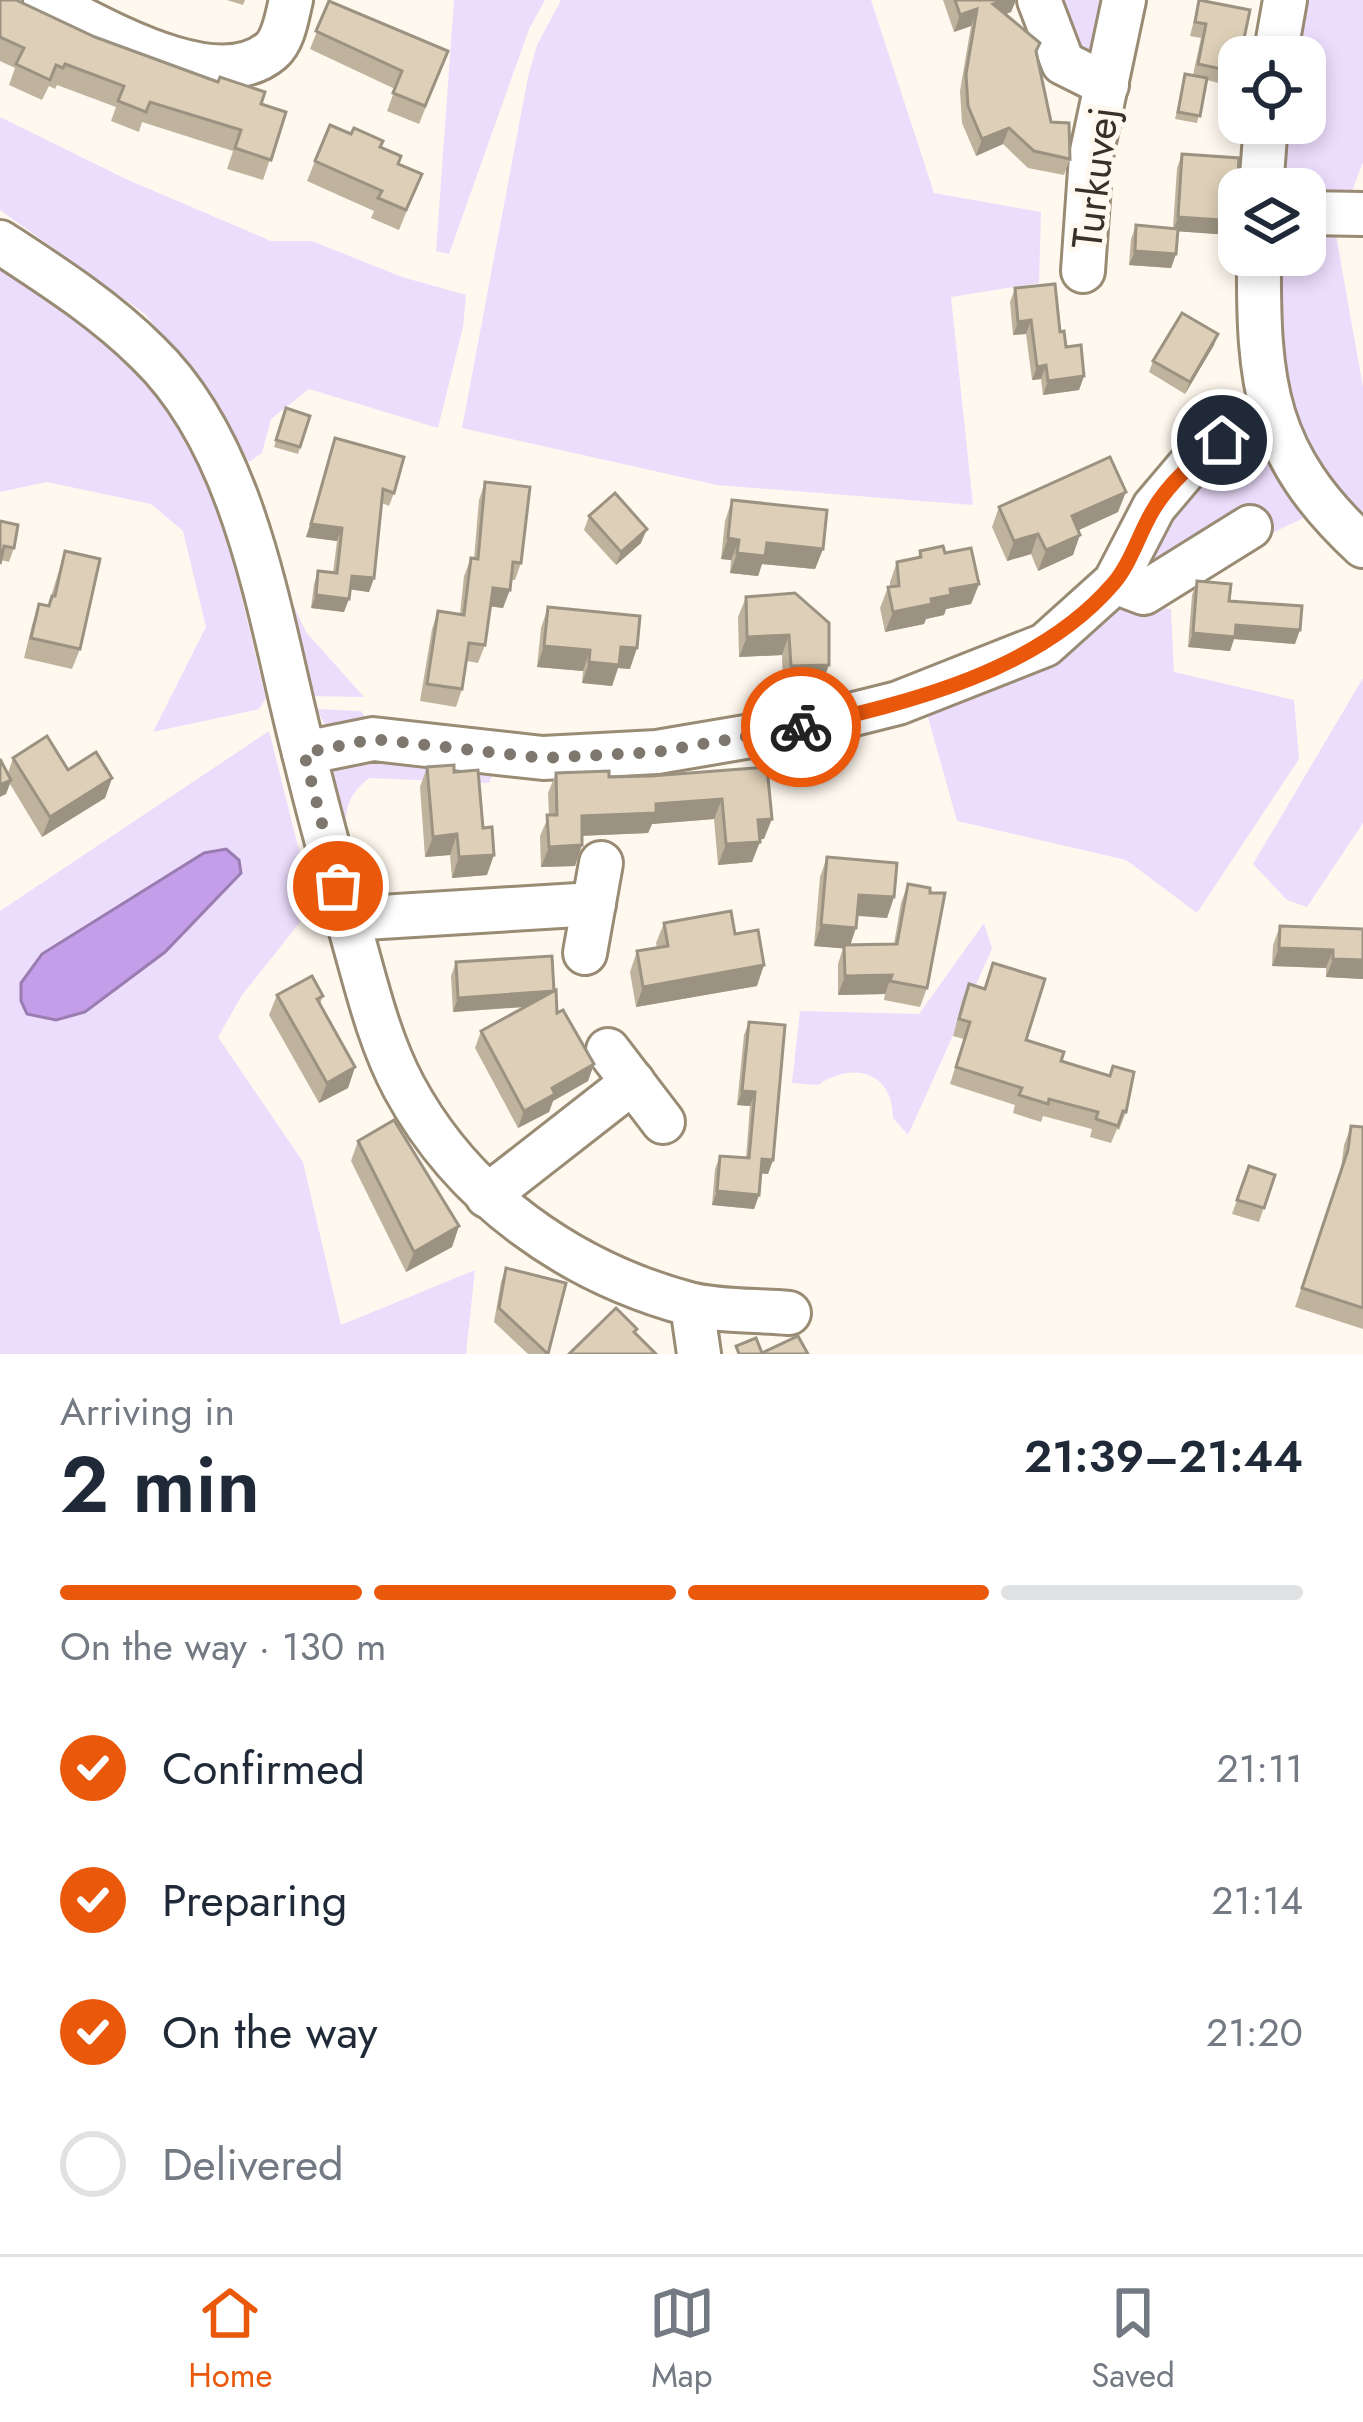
<!DOCTYPE html>
<html lang="en">
<head>
<meta charset="utf-8">
<style>
	:root { --surface:#fff; --page:#f2f2f3; --text:#1f2937; --muted:#747a83; --line:#e0e1e3; --accent:#ea580c }
	body { margin:0; font-family:Jost,sans-serif; background:var(--page); color:var(--text); height:100vh; display:flex; flex-direction:column; font-size:45px; white-space:nowrap }
	* { box-sizing:border-box; margin:0 }
	p { font-size:39px; color:var(--muted) }
	.icon { flex:none; width:66px; height:66px; fill:none; stroke:currentColor; stroke-width:2; stroke-linecap:round; stroke-linejoin:round }
	.map { position:relative; height:1354px; overflow:hidden }
	.sheet { display:flex; flex-direction:column; background:var(--surface); flex:1 }
	.sheet>* { flex:none }
	.tools { position:absolute; left:1218px; top:36px; display:grid; gap:24px }
	.tools a { display:grid; place-items:center; width:108px; height:108px; border-radius:24px; background:var(--surface); box-shadow:0 6px 18px #0003; font-size:60px }
	.pin { position:absolute; display:grid; place-items:center; width:102px; height:102px; color:#fff; margin:-51px; border:6px solid #fff; border-radius:50%; box-shadow:0 3px 12px #0007 }
	.courier { position:absolute; display:grid; place-items:center; width:120px; height:120px; margin:-60px; border:9px solid #ea580c; border-radius:50%; background:#fff; color:#222; box-shadow:0 3px 15px #0007 }
	.headline em { font-style:normal; font-weight:600 }
	.headline div { display:flex; flex-direction:column-reverse }
	.headline { display:flex; align-items:center; justify-content:space-between; height:204px; padding:0 60px }
	h1 { font-size:78px; font-weight:600; line-height:90px }
	.bar { display:grid; grid-template-columns:repeat(4,1fr); gap:18px 12px; align-content:center; height:144px; padding:0 60px }
	.bar i { height:15px; border-radius:9px; background:var(--line) }
	.bar .active { background:var(--accent) }
	.bar p { grid-column:span 4 }
	ol { padding:0 60px; list-style:none }
	li { display:flex; align-items:center; gap:36px; height:132px }
	li p { margin-inline-start:auto }
	li .icon { padding:12px; border-radius:50%; background:var(--accent); color:#fff; stroke-width:4 }
	li:last-child { color:var(--muted) }
	li i { width:66px; height:66px; border:6px solid var(--line); border-radius:50% }
	.menu { display:flex; justify-content:space-around; align-items:center; height:168px; border-top:3px solid var(--line); background:var(--surface); font-size:33px; color:var(--muted) }
	.menu a { display:grid; justify-items:center; gap:6px }
	.menu .active { color:var(--accent) }
	.map>svg:first-child { display:block }
</style>
</head>
<body>
<div class="map">
<svg width="1363" height="1354" viewBox="0 0 1363 1354">
	<rect width="100%" height="100%" fill="#fef8ee"/>
	<g fill="#edddfd">
		<path d="M454 0H545L529 29 449 254 436 251Z"/>
		<path d="M561 0H871L934 193 1041 212 1039 283 951 297 973 505 717 485 462 428 528 77 537 45Z"/>
		<path d="M1054 0H1116L1103 49 1081 51Z"/>
		<path d="M1305 0H1363V162L1349 199H1305V189H1283L1290 123H1305V57H1298Z"/>
		<path d="M0 117 126 179 271 241H312L402 277 466 295 463 327 438 428 309 389 271 419 262 453 249 462 216 402 145 314 0 210Z"/>
		<path d="M1334 224 1363 387V516L1311 453 1285 406 1278 255H1305V227Z"/>
		<path d="M0 269C48 301 99 333 139 375 220 458 238 590 266 698L259 709 153 732 206 627 183 531 151 504 47 482 0 492Z"/>
		<path d="M1233 448 1263 450 1314 513 1270 534 1247 509 1144 577 1139 567 1169 506Z"/>
		<path d="M288 594 306 632 364 697 310 696Z"/>
		<path d="M1117 604 1171 609 1174 672 1294 700 1299 759 1197 913 1126 860 957 821 926 710Z"/>
		<path d="M1363 678V823L1307 907 1287 900 1253 864Z"/>
		<path d="M316 709 361 711 367 720 329 731Z"/>
		<path d="M269 731 313 906 242 995 218 1037 303 1162 341 1325 475 1270 466 1354H0V911Z"/>
		<path d="M349 758 495 767 489 783 369 778C329 809 351 844 360 888L376 899 363 902 333 811 334 767Z"/>
		<path d="M984 923 992 949 908 1135 893 1118C893 1071 852 1061 818 1085L792 1083 800 1011 919 1014Z"/>
	</g>
	<path fill="#c59eea" stroke="#9a7db0" stroke-width="3" d="M226 849 239 860 241 873 165 952 85 1012 56 1020 27 1014 21 1001V983L42 954 204 853Z"/>
	<g fill="none" stroke-linecap="round" stroke-linejoin="round">
		<defs>
			<g id="minor">
				<path d="M45 0C98 26 215 98 271 51 284 40 287 16 291 0"/>
				<path d="M1039 0 1063 63 1107 85"/>
				<path d="M1275 57 1285 0"/>
				<path d="M1261 189 1266 123"/>
				<path d="M1305 213 1363 214"/>
				<path d="M0 242C52 276 104 309 148 353 249 450 270 623 304 753L373 739 543 758 657 752 798 728 898 703 1045 645 1115 582 1154 507 1187 468 1222 440 1272 420"/>
				<path d="M1259 255C1258 384 1264 454 1363 546"/>
				<path d="M1083 271 1091 156 1124 0"/>
				<path d="M1115 582 1144 593 1250 527"/>
				<path d="M304 753C320 819 338 884 356 949 369 996 381 1044 404 1087 463 1197 570 1272 689 1304 720 1312 757 1310 789 1313"/>
				<path d="M348 919 594 904"/>
				<path d="M585 953 601 863"/>
				<path d="M608 1050 663 1122"/>
				<path d="M487 1196 633 1082"/>
				<path d="M692 1305 699 1354"/>
			</g>
		</defs>
		<use href="#minor" stroke="#998b74" stroke-width="48"/>
		<use href="#minor" stroke="#fff" stroke-width="42"/>
	</g>
	<g fill="#bfb39e">
		<path d="M0 0 261 104 286 112 263 180 227 169 233 151 142 122 139 132 111 121 116 107 57 85 55 89 49 86 42 100 9 85 15 68 0 61Z"/>
		<path d="M227 0H245L243 5Z"/>
		<path d="M943 0H1016L1011 12 1006 14 1040 43 1037 53 1051 122 1070 159 1064 175 1028 168 1003 144 976 156 962 123 960 91 971 26 954 32Z"/>
		<path d="M1199 0 1242 48 1237 62 1233 61 1226 85 1207 80 1197 123 1175 119 1185 74 1193 75 1201 38 1190 36Z"/>
		<path d="M329 1 441 70 419 124 387 111 395 89 310 49Z"/>
		<path d="M381 147 398 164 422 174 399 230 371 218 374 211 307 181 315 161Z"/>
		<path d="M1182 154 1230 235 1178 231 1176 254 1171 268 1129 265 1131 239 1136 225 1173 228 1177 168Z"/>
		<path d="M1015 288 1060 332 1066 347 1084 376 1079 390 1043 395 1041 379 1032 380 1026 334 1013 335 1010 302Z"/>
		<path d="M1214 345 1185 394 1149 372 1153 361Z"/>
		<path d="M286 408 310 416 298 454 274 447Z"/>
		<path d="M335 438 394 493 389 506 382 503 374 578 369 592 350 589 344 612 311 608 314 584 318 571 333 573 337 541 306 537Z"/>
		<path d="M485 482 521 563 515 580H511L503 608 491 606 485 645 478 663 467 661 462 689 456 707 420 701 432 629 438 611 460 614 464 576 471 558 474 559 479 500Z"/>
		<path d="M732 500 823 549 815 569 762 564 758 576 730 573 731 560 721 559 725 521Z"/>
		<path d="M999 507 1118 512 1078 530 1073 555 1038 571 1031 554 1007 561 992 527Z"/>
		<path d="M589 516 641 543 616 565 584 530Z"/>
		<path d="M0 521 14 548 9 562 1 560Z"/>
		<path d="M65 551 80 649 72 669 24 658 32 625 39 604 48 606Z"/>
		<path d="M920 551 945 553 979 584 971 604 946 609 944 615 926 619 924 624 885 632 880 608 888 587H890V582L897 562 918 557Z"/>
		<path d="M1197 581 1229 601 1295 644 1234 639 1230 651 1188 647 1192 595Z"/>
		<path d="M746 597 829 623 821 686 783 687 782 655 739 657 738 617Z"/>
		<path d="M548 607 630 669 618 668 612 686 582 683 583 671 537 667 541 628Z"/>
		<path d="M13 758 68 770 112 778 105 798 42 837 10 784 6 794 8 773Z"/>
		<path d="M427 767 454 772 487 875 452 878 450 855 425 857 420 787Z"/>
		<path d="M767 767 764 839H759L752 862 718 865 714 819 652 824 648 833 582 836 575 866 541 867 540 836 549 815 548 793 556 773 609 777 651 776Z"/>
		<path d="M827 857 894 897 887 918 857 916 850 945 894 944 901 903 908 884 927 988 920 1007 884 1000 885 994 838 995V964L843 948 814 946 820 877Z"/>
		<path d="M664 923 735 934 757 986 636 1007 630 972 637 951 657 948 656 943Z"/>
		<path d="M1280 926 1363 929V979L1326 977V968L1272 966 1273 945Z"/>
		<path d="M456 962 557 1013 594 1064 588 1081 553 1101 549 1112 518 1128 475 1048 481 1031 525 1007 453 1012 451 976Z"/>
		<path d="M993 963 1026 1040 1061 1061 1126 1112 1119 1130 1117 1129 1111 1143 1090 1137 1092 1129 1043 1116 1041 1122 1013 1113 1015 1105 950 1084 964 1039 953 1036 962 1001 969 984 984 988Z"/>
		<path d="M277 995 323 996 320 1004 355 1067 348 1088 319 1103 269 1015Z"/>
		<path d="M749 1022 773 1160 768 1174 761 1173 759 1195 754 1209 712 1205 715 1169 720 1156 746 1158 750 1106 737 1105 744 1035Z"/>
		<path d="M1351 1126 1363 1127V1329L1295 1307 1341 1169 1344 1145Z"/>
		<path d="M358 1141 459 1226 452 1247 406 1272 351 1161Z"/>
		<path d="M1249 1166 1275 1175 1259 1222 1232 1214Z"/>
		<path d="M506 1268 548 1354H528L494 1322 501 1282Z"/>
	</g>
	<g fill="#9b9281">
		<path d="M1005 0H1016L1011 12 987 20 993 4Z"/>
		<path d="M977 9 971 26 954 32 960 15Z"/>
		<path d="M1009 128 1003 144 976 156 982 139Z"/>
		<path d="M1178 217 1235 221 1230 235 1173 231Z"/>
		<path d="M1135 251 1176 254 1171 268 1129 265Z"/>
		<path d="M1031 320 1026 334 1013 335 1018 322Z"/>
		<path d="M1218 334 1214 345 1185 394 1190 382Z"/>
		<path d="M1046 365 1041 379 1032 380 1037 367Z"/>
		<path d="M1084 376 1079 390 1043 395 1048 381Z"/>
		<path d="M1126 492 1118 512 1064 537 1072 516Z"/>
		<path d="M311 524 342 528 337 541 306 537Z"/>
		<path d="M647 529 641 543 616 565 621 552Z"/>
		<path d="M1038 534 1031 554 1007 561 1014 541Z"/>
		<path d="M1080 535 1073 555 1038 571 1046 550Z"/>
		<path d="M728 538 739 540 731 560 721 559Z"/>
		<path d="M767 543 823 549 815 569 762 564 758 576 730 573 737 553Z"/>
		<path d="M352 576 374 578 369 592 347 589Z"/>
		<path d="M979 584 971 604 946 609 944 615 926 619 924 624 885 632 893 612 931 599 950 589Z"/>
		<path d="M493 588 510 590 503 608 487 606Z"/>
		<path d="M316 595 349 599 344 612 311 608Z"/>
		<path d="M1236 625 1300 630 1295 644 1234 639 1230 651 1188 647 1193 633Z"/>
		<path d="M789 635 782 655 739 657 747 637Z"/>
		<path d="M544 646 590 650 583 671 537 667Z"/>
		<path d="M621 647 637 648 630 669 618 668 612 686 582 683 589 662Z"/>
		<path d="M829 665 821 686 783 687 791 666Z"/>
		<path d="M112 778 105 798 42 837 50 817Z"/>
		<path d="M11 780 6 794 0 797V785Z"/>
		<path d="M722 799 714 819 652 824 648 833 574 836 582 816 656 804Z"/>
		<path d="M772 819 764 839 750 840 758 820Z"/>
		<path d="M457 834 450 855 425 857 433 837Z"/>
		<path d="M760 842 752 862 718 865 726 844Z"/>
		<path d="M582 845 575 866 541 867 549 847Z"/>
		<path d="M494 855 487 875 452 878 459 857Z"/>
		<path d="M859 895 894 897 887 918 852 915Z"/>
		<path d="M821 925 856 928 849 949 814 946Z"/>
		<path d="M1279 948 1333 950 1326 968 1272 966Z"/>
		<path d="M1333 959 1363 960V979L1326 977Z"/>
		<path d="M764 965 757 986 636 1007 643 987Z"/>
		<path d="M892 975 885 994 838 995 845 976Z"/>
		<path d="M554 991 549 1005 453 1012 458 998Z"/>
		<path d="M594 1064 588 1081 553 1101 549 1112 518 1128 524 1111 552 1088Z"/>
		<path d="M355 1067 348 1088 319 1103 327 1083Z"/>
		<path d="M742 1091 755 1092 750 1106 737 1105Z"/>
		<path d="M762 1159 773 1160 768 1174 757 1173Z"/>
		<path d="M717 1191 759 1195 754 1209 712 1205Z"/>
		<path d="M459 1226 452 1247 406 1272 414 1252Z"/>
	</g>
	<g fill="#ded0b8" stroke="#9b9281" stroke-width="3">
		<path d="M0 0H16L95 37 218 82 220 77 265 92 261 104 286 112 271 160 235 148 241 130 150 102 146 112 118 101 124 86 65 64 63 68 56 65 50 80 16 64 24 48 0 37Z"/>
		<path d="M955 0H1005L993 4 1040 43 1036 51 1051 122 1069 123 1070 159 1034 151 1009 128 982 139 968 106 966 74 977 9 960 15Z"/>
		<path d="M1199 0 1250 10 1242 48 1236 47 1231 71 1198 64 1206 24 1195 22Z"/>
		<path d="M329 1 448 51 425 106 393 93 402 71 316 31Z"/>
		<path d="M1185 74 1207 78 1200 116 1178 112Z"/>
		<path d="M330 125 351 134 354 128 383 141 380 147 401 156 398 164 422 174 406 210 378 198 382 191 315 161Z"/>
		<path d="M1182 154 1239 158 1235 221 1178 217Z"/>
		<path d="M1136 225 1178 229 1176 254 1135 251Z"/>
		<path d="M1055 284 1060 332 1064 331 1066 347 1081 345 1084 376 1048 381 1046 365 1037 367 1031 320 1018 322 1015 288Z"/>
		<path d="M1182 313 1218 334 1190 382 1153 361Z"/>
		<path d="M286 408 310 416 300 447 276 440Z"/>
		<path d="M335 438 404 457 394 493 383 489 374 578 352 576 349 599 316 595 318 571 337 573 342 528 311 524Z"/>
		<path d="M1110 457 1126 492 1072 516 1080 535 1046 550 1038 534 1014 541 999 507Z"/>
		<path d="M485 482 530 487 521 563 513 562 510 590 493 588 485 645 469 643 462 689 427 684 438 611 464 615 471 558 478 559Z"/>
		<path d="M615 493 647 529 621 552 589 516Z"/>
		<path d="M732 500 827 510 823 549 767 543 765 556 737 553 739 540 728 538Z"/>
		<path d="M0 521 18 525 14 548 4 546 0 564Z"/>
		<path d="M943 546 945 553 971 548 979 584 950 589 951 595 931 599 932 604 893 612 888 587 899 586 897 562 921 557 920 551Z"/>
		<path d="M65 551 100 559 80 649 31 638 39 604 49 606 52 596H55Z"/>
		<path d="M1197 581 1231 584 1229 601 1302 606 1300 630 1236 625 1235 637 1193 633Z"/>
		<path d="M795 593 829 623V665L791 666 789 635 747 637 746 597Z"/>
		<path d="M548 607 640 616 637 648 621 647 619 665 589 662 590 650 544 646Z"/>
		<path d="M47 736 68 770 96 752 112 778 50 817 13 758Z"/>
		<path d="M0 759 11 780 0 785Z"/>
		<path d="M454 765V772L478 770 483 828 492 827 494 855 459 857 457 834 433 837 427 767Z"/>
		<path d="M767 767 772 819 758 820 760 842 726 844 722 799 656 804V813L582 816V845L549 847 547 815H557L556 773 609 771V777L651 776Z"/>
		<path d="M827 857 897 863 894 897 859 895 856 928 821 925Z"/>
		<path d="M908 884 930 888V893H945L927 988 890 981 892 975 845 976 844 945 897 944Z"/>
		<path d="M731 911 735 934 758 930 764 965 643 987 637 951 668 946 664 923Z"/>
		<path d="M1280 926 1363 929V960L1333 959V950L1279 948Z"/>
		<path d="M552 956 554 991 458 998 456 962Z"/>
		<path d="M993 963 1045 979 1026 1040 1064 1052 1061 1061 1110 1076 1113 1066 1134 1072 1126 1112 1123 1111 1118 1126 1096 1119 1098 1112 1049 1099 1048 1104 1019 1095 1022 1088 956 1067 970 1022 959 1019 969 984 985 989Z"/>
		<path d="M312 976 323 996 317 999 355 1067 327 1083 277 995Z"/>
		<path d="M556 990 557 1013 563 1010 594 1064 552 1088 555 1094 524 1111 481 1031Z"/>
		<path d="M749 1022 785 1025 773 1160 762 1159 759 1195 717 1191 720 1156 749 1158 755 1092 742 1091Z"/>
		<path d="M394 1120 459 1226 414 1252 358 1141Z"/>
		<path d="M1351 1126 1363 1127V1308L1302 1288 1348 1150Z"/>
		<path d="M1249 1166 1275 1175 1264 1208 1237 1200Z"/>
		<path d="M506 1268 566 1283 548 1354 499 1308Z"/>
		<path d="M616 1308 637 1329 634 1332 656 1354H569Z"/>
		<path d="M798 1336 808 1354H739L736 1346 756 1338 762 1353Z"/>
	</g>
	<g fill="none" stroke-linecap="round" stroke-linejoin="round">
		<path stroke="#7d776d" stroke-width="12" stroke-dasharray="0 21.6" d="M338 886 304 753 373 739 543 758 656 752 801 727"/>
		<path stroke="#ea580c" stroke-width="15" d="M801 727C910 702 1037 672 1113 584 1130 565 1139 534 1152 512 1169 482 1196 460 1222 440"/>
	</g>
	<g text-anchor="middle" dominant-baseline="central" stroke-width="10" stroke-linejoin="round" paint-order="stroke">
		<g font-size="42" fill="#373128" stroke="#fef8ee">
			<text transform="translate(1095 178) rotate(-83)">Turkuvej</text>
		</g>
	</g>
</svg>
<div class="tools">
<a><svg class="icon" aria-label="locate" viewBox="0 0 24 24"><circle cx="12" cy="12" r="6"/><path d="M12 2v4M12 18v4M2 12h4M18 12h4"/></svg></a>
<a><svg class="icon" aria-label="layers" viewBox="0 0 24 24"><path d="M12 4l9 5-9 5-9-5zM3 14l9 5 9-5"/></svg></a>
</div>
<div class="pin" style="left:338px;top:886px;background:#ea580c"><svg class="icon" aria-label="bag" viewBox="0 0 24 24"><path d="M5 8h14l-1 12H6zM9 8a3 3 0 0 1 6 0"/></svg></div>
<div class="pin" style="left:1222px;top:440px;background:#1f2937"><svg class="icon" aria-label="home" viewBox="0 0 24 24"><path d="M3 11l9-7 9 7M6 9v11h12V9"/></svg></div>
<div class="courier" style="left:801px;top:727px"><svg class="icon" aria-label="bike" viewBox="0 0 24 24"><circle cx="6" cy="16" r="4"/><circle cx="18" cy="16" r="4"/><path d="M6 16l4-8h5l3 8M10 8l3 8H6M13 5h3"/></svg></div>
</div>
<section class="sheet">
<div class="headline"><div><h1>2 min</h1><p>Arriving in</p></div><em>21:39–21:44</em></div>
<div class="bar"><i class="active"></i><i class="active"></i><i class="active"></i><i></i><p>On the way · 130 m</p></div>
<ol>
<li><svg class="icon" aria-label="check" viewBox="0 0 24 24"><path d="M5 12l5 5 9-10"/></svg>Confirmed<p>21:11</p></li>
<li><svg class="icon" aria-label="check" viewBox="0 0 24 24"><path d="M5 12l5 5 9-10"/></svg>Preparing<p>21:14</p></li>
<li><svg class="icon" aria-label="check" viewBox="0 0 24 24"><path d="M5 12l5 5 9-10"/></svg>On the way<p>21:20</p></li>
<li><i></i>Delivered</li>
</ol>
</section>
<nav class="menu">
<a class="active"><svg class="icon" aria-label="home" viewBox="0 0 24 24"><path d="M3 11l9-7 9 7M6 9v11h12V9"/></svg>Home</a>
<a><svg class="icon" aria-label="map" viewBox="0 0 24 24"><path d="M3 6l6-2 6 2 6-2v14l-6 2-6-2-6 2zM9 4v14M15 6v14"/></svg>Map</a>
<a><svg class="icon" aria-label="saved" viewBox="0 0 24 24"><path d="M7 4h10v16l-5-4-5 4z"/></svg>Saved</a>
</nav>
</body>
</html>
